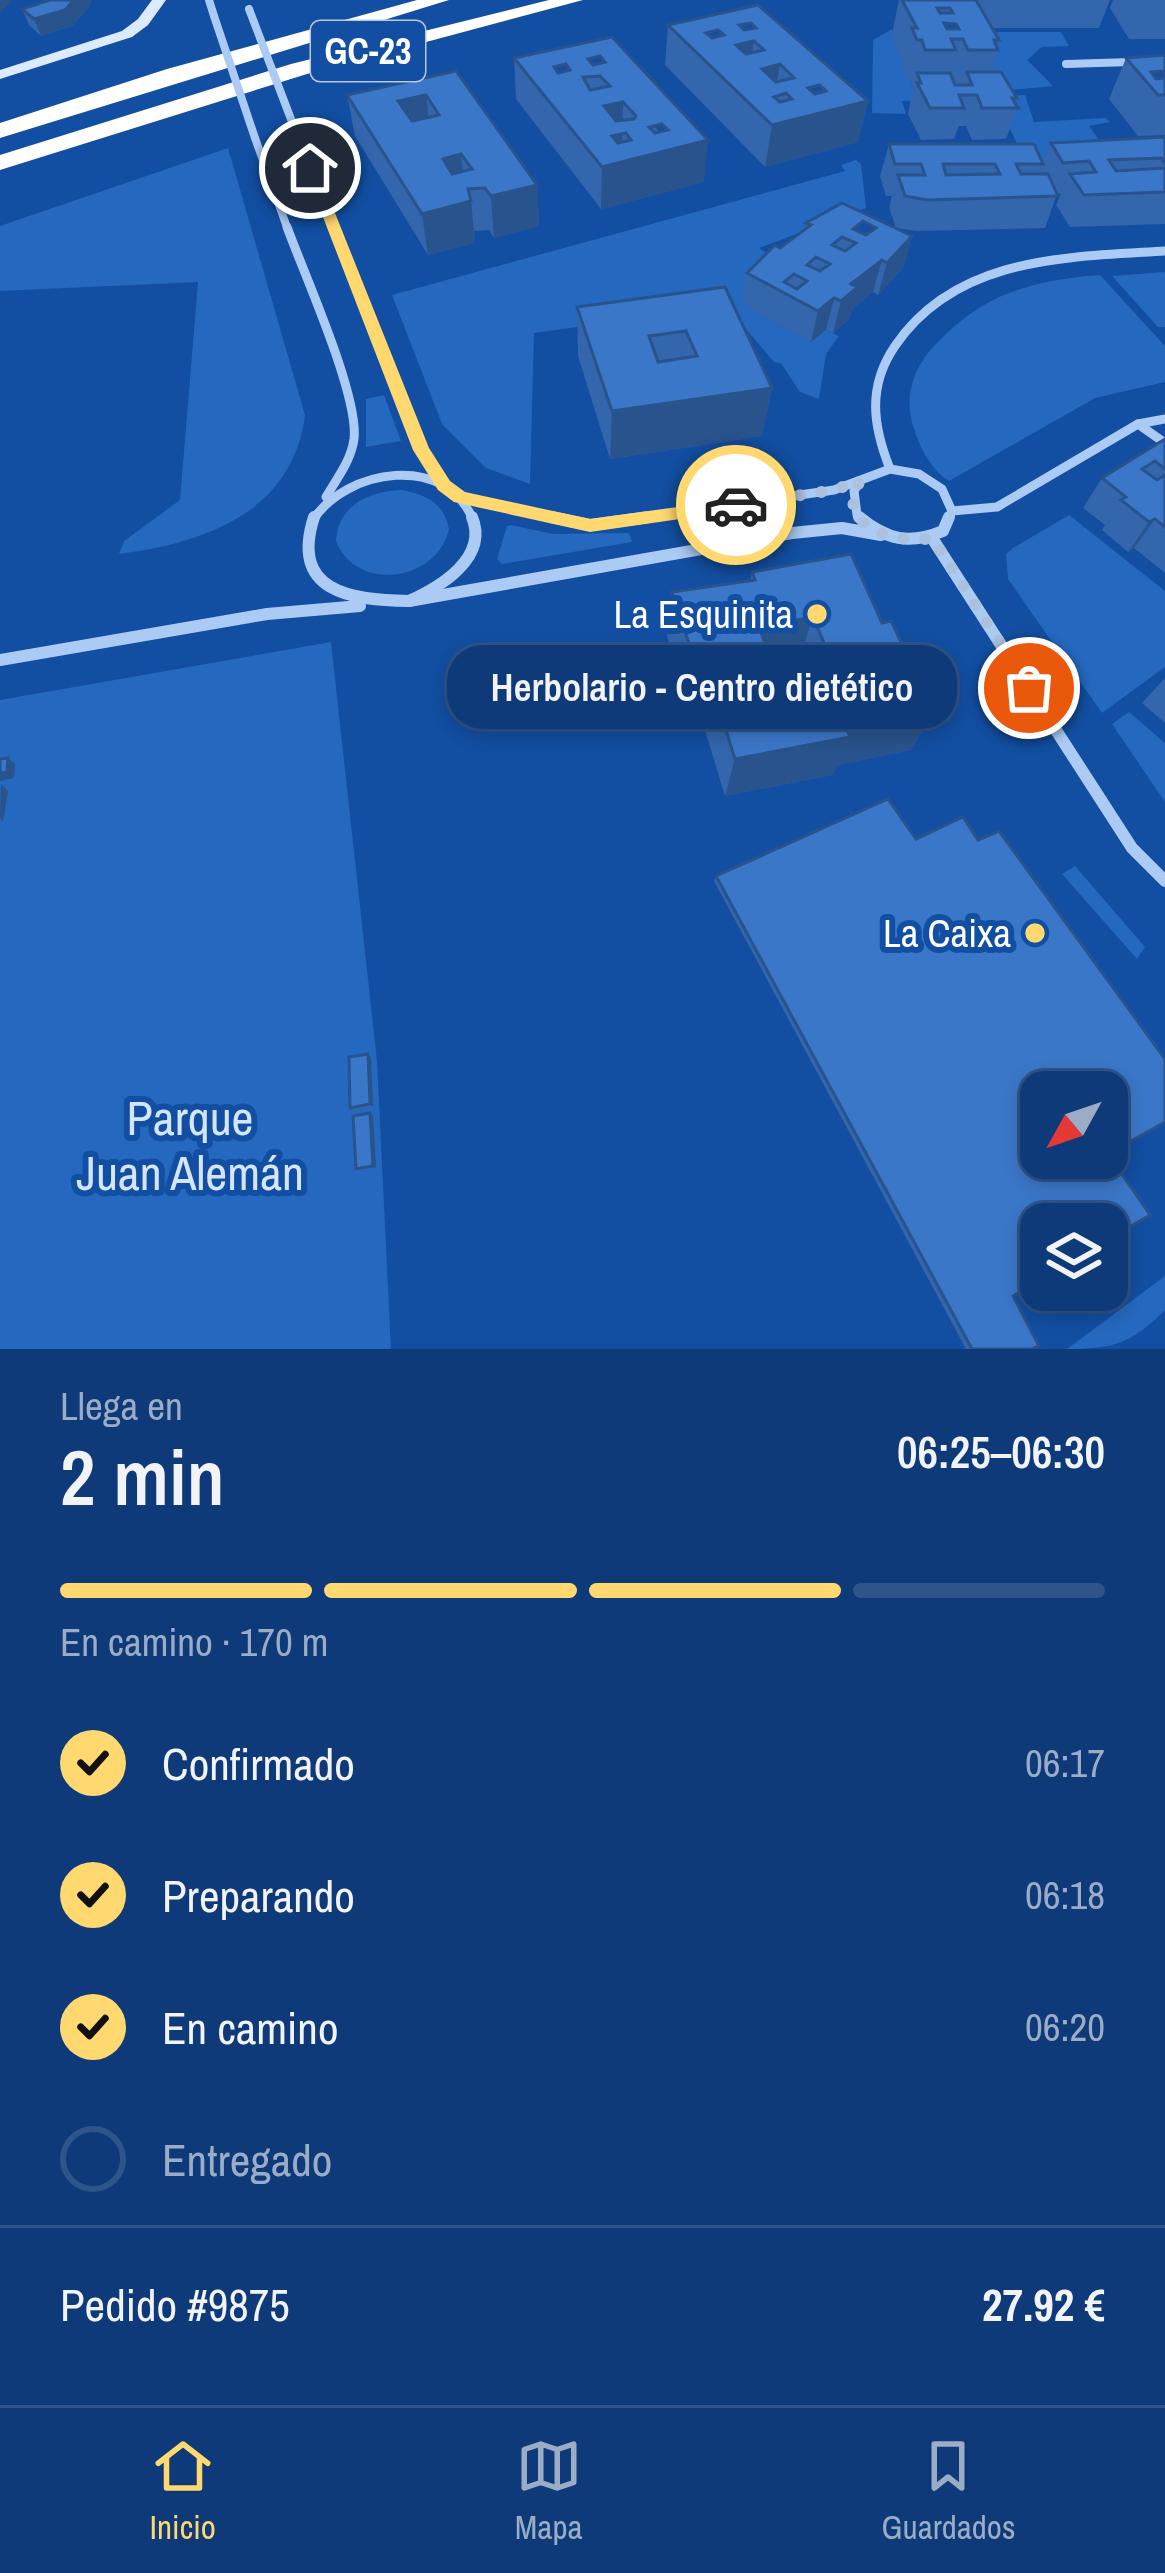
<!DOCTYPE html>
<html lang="es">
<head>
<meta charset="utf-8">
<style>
	:root { --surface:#0e3a79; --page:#17417e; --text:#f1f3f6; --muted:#9badc6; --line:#2e548a; --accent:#ffd86f }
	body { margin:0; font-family:"Archivo Narrow",sans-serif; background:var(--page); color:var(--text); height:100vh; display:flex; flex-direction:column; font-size:45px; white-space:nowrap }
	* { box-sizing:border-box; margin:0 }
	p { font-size:39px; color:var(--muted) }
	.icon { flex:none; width:66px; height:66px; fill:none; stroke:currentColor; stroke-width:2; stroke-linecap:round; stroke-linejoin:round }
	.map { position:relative; height:1349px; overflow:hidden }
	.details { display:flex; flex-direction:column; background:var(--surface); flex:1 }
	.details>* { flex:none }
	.needle { width:78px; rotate:230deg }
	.tools { position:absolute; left:1020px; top:1071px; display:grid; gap:24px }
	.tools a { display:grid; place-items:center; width:108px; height:108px; border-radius:24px; background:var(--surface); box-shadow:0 6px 18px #0003,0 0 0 3px var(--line); font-size:60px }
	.pin { position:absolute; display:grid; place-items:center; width:102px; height:102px; color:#fff; margin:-51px; border:6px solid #fff; border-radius:50%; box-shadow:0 3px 12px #0007 }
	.courier { position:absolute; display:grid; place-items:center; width:120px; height:120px; margin:-60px; border:9px solid #ffd86f; border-radius:50%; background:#fff; color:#222; box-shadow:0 3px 15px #0007 }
	.bubble { position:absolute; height:84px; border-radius:36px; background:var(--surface); box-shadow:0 6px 18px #0003,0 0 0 3px var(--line); font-size:39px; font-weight:600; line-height:84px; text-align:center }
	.overview em { font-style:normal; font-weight:600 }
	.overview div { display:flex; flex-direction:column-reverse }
	.overview { display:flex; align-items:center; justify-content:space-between; height:204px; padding:0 60px }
	h1 { font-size:78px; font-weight:600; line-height:90px }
	.bar { display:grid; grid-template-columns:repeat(4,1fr); gap:18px 12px; align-content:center; height:144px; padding:0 60px }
	.bar i { height:15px; border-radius:9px; background:var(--line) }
	.bar .active { background:var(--accent) }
	.bar p { grid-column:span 4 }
	.line { display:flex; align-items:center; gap:30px; padding:0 60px; border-top:3px solid var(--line) }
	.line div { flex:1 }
	ol { padding:0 60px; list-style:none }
	li { display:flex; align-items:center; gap:36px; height:132px }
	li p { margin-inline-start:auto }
	li .icon { padding:12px; border-radius:50%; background:var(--accent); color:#111; stroke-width:4 }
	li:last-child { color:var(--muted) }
	li i { width:66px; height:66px; border:6px solid var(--line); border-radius:50% }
	.dock { display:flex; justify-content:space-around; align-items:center; height:168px; border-top:3px solid var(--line); background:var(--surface); font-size:33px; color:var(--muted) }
	.dock a { display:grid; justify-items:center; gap:6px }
	.dock .active { color:var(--accent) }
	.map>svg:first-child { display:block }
</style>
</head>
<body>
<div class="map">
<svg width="1165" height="1349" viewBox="0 0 1165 1349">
	<rect width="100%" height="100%" fill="#124ea1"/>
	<g fill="#2568bf">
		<path d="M892 29 914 90 947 100 902 101 906 114 872 113 873 40Z"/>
		<path d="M965 32H1061L1069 46 1042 47 1027 60 1053 86 991 92Z"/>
		<path d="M1025 95 1034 122 1105 118 1110 122 1089 126 1100 141 1030 170 994 96Z"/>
		<path d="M228 148 305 415C293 512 205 543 119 554L124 541 180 500 198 282 0 291V226Z"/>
		<path d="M856 160 861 164 866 208 759 248 789 269 810 342 826 330 839 336 826 354 819 399 800 392 781 363 774 362 726 306 534 333 530 484 486 468 442 424 392 295 845 171 841 165Z"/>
		<path d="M1165 272V327H1158L1112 276Z"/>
		<path d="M1100 275 1165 346V382L1095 398 949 481C932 471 920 448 914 429 903 397 913 368 935 345 984 293 1030 281 1100 275Z"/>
		<path d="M384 395 401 441 366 447V399Z"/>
		<path d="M402 490C427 495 444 503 449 529 437 582 356 593 336 541 338 505 369 491 402 490Z"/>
		<path d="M1069 515 1165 591V667L1102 713 1008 579 1006 554 1013 548Z"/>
		<path d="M511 525 553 534 629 533 632 542 502 564 497 559 507 526Z"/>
		<path d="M331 642 377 1061 391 1349H0V700Z"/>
		<path d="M1129 712 1165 743V802L1112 724Z"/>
		<path d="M1075 866 1145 947 1137 959 1062 874Z"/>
		<path d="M1165 1276V1310C1131 1344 1113 1349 1067 1349Z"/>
	</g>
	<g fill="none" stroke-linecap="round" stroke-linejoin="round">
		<g stroke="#abcbf5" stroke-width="8">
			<path d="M209 0 214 16"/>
			<path d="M1066 64 1165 61"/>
			<path d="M294 127 335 230"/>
			<path d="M255 138 288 230"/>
		</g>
		<g stroke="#abcbf5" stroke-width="9">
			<path d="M287 227C304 274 359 395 354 439 351 461 337 478 326 497"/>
			<path d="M333 227 421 450 443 484"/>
			<path d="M1138 424 1165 443"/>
			<path d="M890 469C873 426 867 387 895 346 956 256 1068 257 1165 251"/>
			<path d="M860 481 854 491 857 515 862 520"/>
			<path d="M460 497 565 520"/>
			<path d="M952 511 997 507 1138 424 1165 419"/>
			<path d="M313 520C346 469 446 452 473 520"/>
			<path d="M628 520 834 490 890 469 919 474 942 489 952 511 948 520"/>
		</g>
		<g stroke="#abcbf5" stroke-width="12">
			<path d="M314 517C290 592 350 600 409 601"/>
			<path d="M551 517 590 525 649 517"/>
			<path d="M859 517C887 540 909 545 943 531L949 517"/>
			<path d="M932 538 1132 848 1165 881"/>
			<path d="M409 601C440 587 489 558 472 517"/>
			<path d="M409 601 792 533 842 528 881 535"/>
			<path d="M0 660 267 614 360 606"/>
		</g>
		<path fill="#dceafd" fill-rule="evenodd" d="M152 0H166L148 25 132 37 0 79V70L122 31 138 19Z"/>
		<g fill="#fff" fill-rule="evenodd">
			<path d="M417 0H449L0 138V123L167 69Z"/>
			<path d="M549 0H583L307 74 0 170V155L291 64Z"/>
		</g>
		<g stroke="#abcbf5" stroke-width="8">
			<path d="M249 9 294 127"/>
			<path d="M214 16 255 138"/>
		</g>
	</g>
	<g fill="#3366ac" fill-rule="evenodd">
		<path d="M899 0H1110L1099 28H992L999 40 997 46 998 50 991 72 1017 98 1015 103 1018 108 1006 139 972 140 966 126H959L954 139 921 140 908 114 913 88 911 81H906L902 68 903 62 891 38ZM944 23 956 24 959 29H946Z"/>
		<path d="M1113 0H1165V39H1129L1110 8Z"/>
		<path d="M758 5 868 101 858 142 765 167 665 65 668 25ZM751 23 756 28 744 30 739 25ZM718 30 724 35 712 38 706 33ZM820 85 826 91 815 94 808 88Z"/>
		<path d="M90 6 72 26 41 36 29 25 22 9Z"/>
		<path d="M612 37 704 182 601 209 516 99 514 58ZM600 56 605 62 593 65 588 59ZM566 64 570 70 558 73 554 67ZM662 124 668 130 660 132 654 126Z"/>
		<path d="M1126 58 1163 71 1151 72 1156 79 1165 78V135L1138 136 1109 99Z"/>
		<path d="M456 71 537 185 539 226 494 238 489 230 474 231 475 243 428 255 355 136 347 95Z"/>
		<path d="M1165 137V224L1070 227 1056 205 1061 194H1057L1045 228 917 231 896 228 889 207 892 196H886L880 176 889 144 1043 163 1051 143Z"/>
		<path d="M842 203 912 236 903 268 878 295 873 292 852 309 849 319 833 333 826 330 811 342 742 304 747 273 805 230 806 223ZM863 221 876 228 866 235 853 229Z"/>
		<path d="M725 287 772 388 762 436 610 459 578 356 577 307Z"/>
		<path d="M1165 439V573L1134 548 1128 552 1102 530 1105 525 1083 508 1102 478Z"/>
		<path d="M752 572 882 623 934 711 911 750 837 765 832 775 725 796 702 720 694 721 667 636 672 592 750 581ZM799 660 808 681 780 685 773 665Z"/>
		<path d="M1165 678V723L1142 703Z"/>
		<path d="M916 839 1108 1154 1013 1296 1032 1349H966L714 881 716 876Z"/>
		<path d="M368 1054 371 1058 373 1107 354 1111 350 1108Z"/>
	</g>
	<g fill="#29538c">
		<path d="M0 0H13L0 13Z"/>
		<path d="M74 0H92L90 6 72 26 41 36 34 19Z"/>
		<path d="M754 41 748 81 736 45Z"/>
		<path d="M780 64 773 105 762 69Z"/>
		<path d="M426 95 431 136 404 142 398 101Z"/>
		<path d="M868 101 858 142 765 167 772 125Z"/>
		<path d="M623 102 622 143 603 147 604 106Z"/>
		<path d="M708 140 704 182 601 209 602 167Z"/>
		<path d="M461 154 466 196 443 159Z"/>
		<path d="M537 185 539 226 494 238 491 196Z"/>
		<path d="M471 201 475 243 428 255 422 214Z"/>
		<path d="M912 236 903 268 878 295 887 263Z"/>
		<path d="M882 260 873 292 852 309 849 319 833 333 841 301 851 284Z"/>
		<path d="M834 298 826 330 811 342 818 311Z"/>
		<path d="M772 388 762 436 610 459 612 411Z"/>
		<path d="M1155 519 1134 548 1128 552 1149 522Z"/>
		<path d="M813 617 799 660 748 669 759 627Z"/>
		<path d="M934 711 911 750 837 765 832 775 725 796 735 759 846 728Z"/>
		<path d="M8 758 15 764 14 778 0 781V773Z"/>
		<path d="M1 784 8 791 3 822 0 819Z"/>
		<path d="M368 1054 371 1058 373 1107 370 1104Z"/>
		<path d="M370 1113 373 1116 376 1168 373 1166Z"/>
	</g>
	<g fill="#3b77c8" stroke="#29538c" stroke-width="3" fill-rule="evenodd">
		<path d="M50 0H74L65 10 34 19 22 9Z"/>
		<path d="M902 0H976L999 40H994L998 50H968L963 39H951L956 50H925L922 40H917L912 28H917ZM937 8H950L953 13H940ZM944 23 956 24 959 29H947Z"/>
		<path d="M758 5 868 101 772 125 668 25ZM751 23 756 28 744 30 739 25ZM718 30 724 35 712 38 706 33ZM754 41 764 50 746 54 736 45ZM780 64 794 78 776 82 762 69ZM820 85 826 91 815 94 808 88ZM786 93 792 99 780 102 774 97Z"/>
		<path d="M612 37 708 140 602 167 514 58ZM600 56 605 62 593 65 588 59ZM566 64 570 70 558 73 554 67ZM600 76 610 86 590 90 583 77ZM623 102 636 116 634 119 616 121 604 106ZM662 124 668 130 655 133 649 127ZM626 133 631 140 618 143 612 136Z"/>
		<path d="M1165 55V74L1163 71 1151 72 1156 79 1165 78V95H1158L1126 58Z"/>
		<path d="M456 71 537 185 491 196 485 188 468 189 471 201 422 214 347 95ZM426 95 439 115 412 121 398 101ZM461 154 472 169 452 174 443 159Z"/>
		<path d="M967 72H1001L1017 98H1012L1018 108H982L977 95H959L964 108H930L917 83H921L917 73H950L955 85H972Z"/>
		<path d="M1165 137V163L1161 158 1109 160 1116 171 1165 168V192L1084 195 1070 174 1096 172 1089 161 1063 163 1051 143Z"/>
		<path d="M889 144H1034L1043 164H1016L1021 174H1048L1058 196 927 200 905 196 898 175H925L921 164H895ZM943 164H995L1000 174 946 175Z"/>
		<path d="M842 203 912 236 887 263 882 260 851 284 858 287 841 301 834 298 818 311 747 273 775 245 780 248 811 225 806 223ZM863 221 876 228 866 235 853 229ZM842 237 856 243 845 251 832 245ZM816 257 830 264 820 271 807 265ZM794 274 807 281 797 289 784 282Z"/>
		<path d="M725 287 772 388 612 411 577 307ZM686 331 697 356 658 362 649 336Z"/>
		<path d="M1165 439V469L1155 461 1142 469 1157 480 1165 475V527L1155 519 1149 522 1121 500 1126 497 1102 478Z"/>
		<path d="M851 554 882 623 891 621 934 711 846 728 850 737 735 759 710 679 701 680 672 592 755 580 752 572ZM813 617 838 676 780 685 759 627Z"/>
		<path d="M8 758 7 772 0 773V759Z"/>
		<path d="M888 799 916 839 963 817 978 840 999 831 1165 1059V1122L1108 1154 1150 1215 1107 1240V1224H1041V1279L1013 1296 1039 1346 1032 1349H972L716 876ZM1041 1092H1107V1158H1041Z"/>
		<path d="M368 1054 370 1104 350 1108 349 1057Z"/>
		<path d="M370 1113 373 1166 356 1169 353 1116Z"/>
	</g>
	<path fill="#ffd86f" d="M310 164 317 168 429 448 450 481 465 492 590 519 736 499 745 505 742 510 590 532 454 502 438 490 413 450 304 168Z"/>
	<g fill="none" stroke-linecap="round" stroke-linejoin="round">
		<path stroke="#acc1de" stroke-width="12" stroke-dasharray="0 21.6" d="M736 505 834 490 860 481C832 527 899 545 932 538L1029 688"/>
	</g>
	<g fill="#ffd86f" stroke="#124ea1" stroke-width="4.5">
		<circle cx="817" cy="614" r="12"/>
		<circle cx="1035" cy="933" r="12"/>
	</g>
	<g text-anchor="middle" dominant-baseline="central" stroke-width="12" stroke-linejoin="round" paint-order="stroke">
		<rect fill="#124ea1" stroke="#b8cae3" stroke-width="3" x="311" y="21" width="114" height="60" rx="9"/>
		<g font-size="36" font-weight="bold" fill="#fff">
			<text x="368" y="51">GC-23</text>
		</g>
		<g font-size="39" fill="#fff" stroke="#124ea1" text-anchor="end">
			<text x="793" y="614">La Esquinita</text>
			<text x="1011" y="933">La Caixa</text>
		</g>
		<g font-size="48" fill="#d4e6fe" stroke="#124ea1">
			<text x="190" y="1117">Parque<tspan x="190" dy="55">Juan Alemán</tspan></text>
		</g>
	</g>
</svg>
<div class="tools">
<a><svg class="needle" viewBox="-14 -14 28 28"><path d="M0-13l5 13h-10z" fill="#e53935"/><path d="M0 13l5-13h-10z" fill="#9badc6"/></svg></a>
<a><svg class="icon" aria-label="layers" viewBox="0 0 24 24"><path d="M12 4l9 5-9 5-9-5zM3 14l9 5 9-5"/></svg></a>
</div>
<div class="pin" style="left:1029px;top:688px;background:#ea580c"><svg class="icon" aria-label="bag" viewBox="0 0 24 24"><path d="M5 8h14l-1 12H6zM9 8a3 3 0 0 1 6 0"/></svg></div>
<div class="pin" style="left:310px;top:168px;background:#1f2937"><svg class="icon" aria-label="home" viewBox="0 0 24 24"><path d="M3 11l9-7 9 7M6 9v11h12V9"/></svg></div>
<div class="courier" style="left:736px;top:505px"><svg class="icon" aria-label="car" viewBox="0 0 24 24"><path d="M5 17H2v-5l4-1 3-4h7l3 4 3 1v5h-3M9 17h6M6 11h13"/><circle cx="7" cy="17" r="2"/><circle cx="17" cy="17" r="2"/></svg></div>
<div class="bubble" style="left:447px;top:645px;width:510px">Herbolario - Centro dietético</div>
</div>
<section class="details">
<div class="overview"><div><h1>2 min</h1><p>Llega en</p></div><em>06:25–06:30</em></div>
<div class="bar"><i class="active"></i><i class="active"></i><i class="active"></i><i></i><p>En camino · 170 m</p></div>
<ol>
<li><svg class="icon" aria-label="check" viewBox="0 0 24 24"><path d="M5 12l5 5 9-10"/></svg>Confirmado<p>06:17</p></li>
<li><svg class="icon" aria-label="check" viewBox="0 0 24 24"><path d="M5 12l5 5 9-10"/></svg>Preparando<p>06:18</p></li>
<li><svg class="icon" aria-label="check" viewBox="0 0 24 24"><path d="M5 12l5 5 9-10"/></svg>En camino<p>06:20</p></li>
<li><i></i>Entregado</li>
</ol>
<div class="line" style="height:156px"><div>Pedido #9875</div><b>27.92 €</b></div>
</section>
<nav class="dock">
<a class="active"><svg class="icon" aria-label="home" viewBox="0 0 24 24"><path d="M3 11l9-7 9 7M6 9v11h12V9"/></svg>Inicio</a>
<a><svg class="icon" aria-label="map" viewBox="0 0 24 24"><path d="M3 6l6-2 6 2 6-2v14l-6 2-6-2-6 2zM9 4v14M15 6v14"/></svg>Mapa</a>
<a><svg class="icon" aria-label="saved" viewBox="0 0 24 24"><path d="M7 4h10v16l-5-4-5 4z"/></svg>Guardados</a>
</nav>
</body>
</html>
